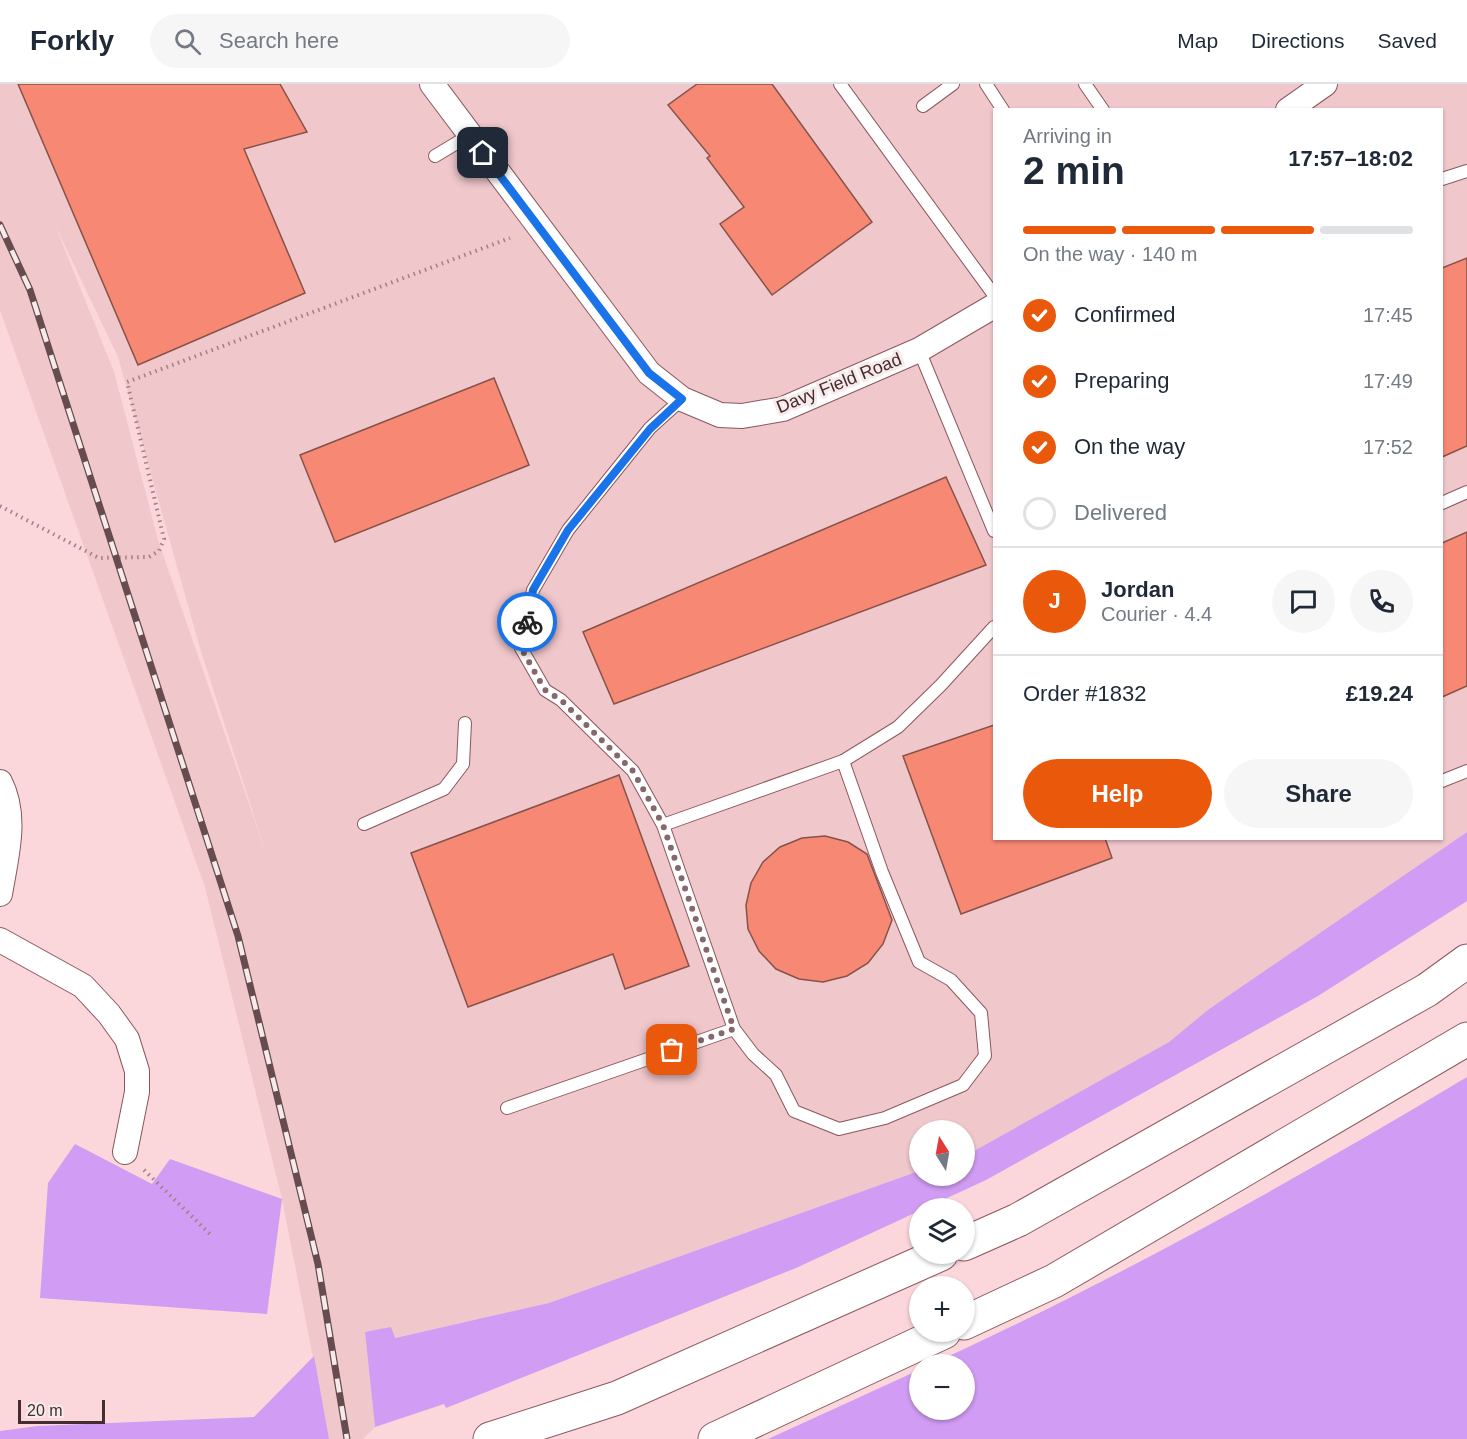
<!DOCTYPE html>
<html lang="en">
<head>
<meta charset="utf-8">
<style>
	:root { --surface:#fff; --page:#f6f6f7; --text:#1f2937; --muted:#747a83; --line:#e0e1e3; --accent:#ea580c }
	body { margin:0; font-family:Arial,sans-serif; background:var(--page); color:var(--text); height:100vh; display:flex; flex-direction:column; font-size:22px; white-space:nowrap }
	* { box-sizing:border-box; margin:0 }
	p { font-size:20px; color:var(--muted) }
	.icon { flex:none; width:33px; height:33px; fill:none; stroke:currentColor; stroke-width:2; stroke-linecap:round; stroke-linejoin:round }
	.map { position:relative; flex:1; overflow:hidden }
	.details { position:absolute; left:993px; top:24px; width:450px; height:732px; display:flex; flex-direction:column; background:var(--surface); border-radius:0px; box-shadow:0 2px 4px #0004 }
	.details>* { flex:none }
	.needle { width:39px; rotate:349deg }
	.fabs { position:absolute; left:909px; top:1036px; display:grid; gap:12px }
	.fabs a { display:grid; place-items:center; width:66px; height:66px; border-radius:50%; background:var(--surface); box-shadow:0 2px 4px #0004; font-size:30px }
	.scale { position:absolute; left:18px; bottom:15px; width:87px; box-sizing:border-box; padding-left:6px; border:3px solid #442d30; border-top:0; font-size:16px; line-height:21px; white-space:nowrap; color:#442d30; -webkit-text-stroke:4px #f7eaeb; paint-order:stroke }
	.pin { position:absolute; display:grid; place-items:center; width:51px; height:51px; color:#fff; margin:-26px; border-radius:12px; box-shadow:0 3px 9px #0006 }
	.courier { position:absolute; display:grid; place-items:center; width:60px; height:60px; margin:-30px; border:4px solid #1a73e8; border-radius:50%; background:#fff; color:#222; box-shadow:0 2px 8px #0007 }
	.summary em { font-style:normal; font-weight:700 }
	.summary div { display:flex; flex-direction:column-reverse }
	.summary { display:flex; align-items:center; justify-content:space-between; height:102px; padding:0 30px }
	h1 { font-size:39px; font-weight:700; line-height:45px }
	.bar { display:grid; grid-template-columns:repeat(4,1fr); gap:9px 6px; align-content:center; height:72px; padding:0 30px }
	.bar i { height:8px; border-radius:4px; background:var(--line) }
	.bar .active { background:var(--accent) }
	.bar p { grid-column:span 4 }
	.line { display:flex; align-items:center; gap:15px; padding:0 30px; border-top:2px solid var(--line) }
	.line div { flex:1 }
	.round { display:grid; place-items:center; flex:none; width:63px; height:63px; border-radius:32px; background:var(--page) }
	ol { padding:0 30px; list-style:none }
	li { display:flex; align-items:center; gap:18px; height:66px }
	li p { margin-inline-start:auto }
	li .icon { padding:6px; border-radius:50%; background:var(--accent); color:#fff; stroke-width:4 }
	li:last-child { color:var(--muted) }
	li i { width:33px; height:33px; border:3px solid var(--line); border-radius:50% }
	.button { display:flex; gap:12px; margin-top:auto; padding:12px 30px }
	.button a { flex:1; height:69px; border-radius:36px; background:var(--accent); color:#fff; font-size:24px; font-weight:700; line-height:69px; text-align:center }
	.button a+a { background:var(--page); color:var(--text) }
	header { display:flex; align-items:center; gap:36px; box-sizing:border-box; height:84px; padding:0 30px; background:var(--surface); border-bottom:2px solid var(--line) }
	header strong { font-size:28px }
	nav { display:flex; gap:33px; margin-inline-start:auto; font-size:21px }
	.search { width:420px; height:54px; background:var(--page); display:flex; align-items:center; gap:15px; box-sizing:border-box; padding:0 21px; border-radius:33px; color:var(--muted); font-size:22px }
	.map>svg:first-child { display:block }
</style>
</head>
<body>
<header>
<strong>Forkly</strong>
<div class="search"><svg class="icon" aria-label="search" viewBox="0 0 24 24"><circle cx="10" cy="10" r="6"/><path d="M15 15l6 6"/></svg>Search here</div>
<nav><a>Map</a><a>Directions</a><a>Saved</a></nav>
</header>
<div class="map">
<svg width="1467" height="1355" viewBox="0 0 1467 1355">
	<rect width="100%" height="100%" fill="#fbd6da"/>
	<path fill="#f0c7cb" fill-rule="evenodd" d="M0 0H1467V748L1209 925 1169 958 969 1070 965 1072 964 1047H920L919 1087 549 1219 394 1254 365 1248 375 1343 363 1355H329L282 1115 205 803 0 226ZM994 26H1442V754H994ZM55 141 118 273 200 564 268 775 158 456 114 288Z"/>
	<g fill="#d19cf3">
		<path d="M1467 748V817L1318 912 986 1096 796 1184 446 1324 444 1320 375 1343 365 1248 391 1243 395 1254 549 1219 919 1087 920 1092H964L965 1072 1169 958 1209 925Z"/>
		<path d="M1467 993V1355H768L919 1286 920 1326H964V1281H930C1115 1196 1292 1098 1467 993Z"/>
		<path d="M75 1060 152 1100 170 1075 282 1115 267 1230 40 1214 48 1099Z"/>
		<path d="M314 1272 329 1355H0V1347L38 1342 254 1333Z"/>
	</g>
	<g fill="#f78874" stroke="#855349" stroke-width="1.5">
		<path d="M18 0H280L307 48 244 65 305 209 138 281Z"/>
		<path d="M697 0H772L872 138 772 211 720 140 744 123 707 74 710 72 668 21Z"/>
		<path d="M1467 174V362L1442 373V184Z"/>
		<path d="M494 294 529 381 335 458 300 371Z"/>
		<path d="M946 393 986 481 614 620 583 548Z"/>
		<path d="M1467 448V602L1442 613V459Z"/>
		<path d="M994 641V754H1105L1112 774 961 830 903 672Z"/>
		<path d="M619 691 689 882 625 905 613 870 468 923 411 769Z"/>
		<path d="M825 752 848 758 867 770 892 836 883 860 868 879 847 892 823 898 799 895 776 885 759 867 748 845 746 821 751 799 763 778 780 763 802 754Z"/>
	</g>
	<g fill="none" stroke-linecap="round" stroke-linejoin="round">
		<defs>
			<g id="service">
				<path d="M840 0 994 211"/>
				<path d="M986 0 1003 26"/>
				<path d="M1085 0 1103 26"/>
				<path d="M923 22 953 0"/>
				<path d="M435 72 470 51"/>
				<path d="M1442 95 1467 87"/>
				<path d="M919 266 994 447"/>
				<path d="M1442 419 1467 408"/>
				<path d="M843 677 898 643 941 601 994 543"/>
				<path d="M1442 697 1467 687"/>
				<path d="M364 740 444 705 463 680 465 639"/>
				<path d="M663 741 843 677 882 788 919 878 951 896 981 929 985 972 963 1001 885 1034 839 1045 794 1027 776 991 753 970 734 945"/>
				<path d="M507 1024 734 945 663 741 633 687 561 616 545 606 521 564 533 506 568 446 650 344 682 315"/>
			</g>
			<g id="minor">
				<path d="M432 0 649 289 682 315 720 331 742 332 783 325 919 266 994 222"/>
				<path d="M1288 26 1325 0"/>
				<path d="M0 698C18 733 6 773 0 810"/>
				<path d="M0 856 83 902 109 930 127 955 137 987V1008L125 1068"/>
			</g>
			<g id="motorway">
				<path d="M964 1160 1018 1136 1427 906 1467 877"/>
				<path d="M964 1239 1054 1197 1467 955"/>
				<path d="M490 1355 617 1314 941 1170"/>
				<path d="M715 1355 944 1248"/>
			</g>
		</defs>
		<use href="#service" stroke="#8b575d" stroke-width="14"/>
		<use href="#minor" stroke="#8b575d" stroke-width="26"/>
		<use href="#motorway" stroke="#8b575d" stroke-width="35"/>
		<g stroke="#9f8185" stroke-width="4" stroke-dasharray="1.5 4.5" stroke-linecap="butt">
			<path d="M0 422 99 474 149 473 159 467 164 455 127 298 510 154"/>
			<path d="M144 1086 210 1150"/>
		</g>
		<use href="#service" stroke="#fff" stroke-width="12"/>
		<use href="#minor" stroke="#fff" stroke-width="24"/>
		<use href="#motorway" stroke="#fff" stroke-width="33"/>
		<defs>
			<path id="rail" d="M0 141 30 206 238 852 318 1180 347 1355"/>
		</defs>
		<use href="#rail" stroke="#664c4f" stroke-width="7"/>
		<use href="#rail" stroke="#f7eaeb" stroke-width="4.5" stroke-dasharray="14" stroke-linecap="butt"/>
	</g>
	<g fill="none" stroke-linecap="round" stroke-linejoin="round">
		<path stroke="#84686c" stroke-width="6" stroke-dasharray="0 10.8" d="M527 538 521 564 545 606 561 616 633 687 663 741 734 945 672 966"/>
		<path stroke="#1a73e8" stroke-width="8" d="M483 69 649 289 682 315 650 345 568 446 533 506 527 538"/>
	</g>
	<g text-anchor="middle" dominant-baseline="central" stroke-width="6" stroke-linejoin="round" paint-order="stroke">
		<g font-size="18" fill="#442d30" stroke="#f7eaeb">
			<text transform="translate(839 299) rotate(-22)">Davy Field Road</text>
		</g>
	</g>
</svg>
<div class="fabs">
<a><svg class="needle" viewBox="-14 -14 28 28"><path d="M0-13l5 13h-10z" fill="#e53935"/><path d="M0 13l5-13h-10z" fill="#747a83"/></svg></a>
<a><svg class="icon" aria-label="layers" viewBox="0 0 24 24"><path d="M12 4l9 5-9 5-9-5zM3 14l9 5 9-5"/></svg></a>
<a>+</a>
<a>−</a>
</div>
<div class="scale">20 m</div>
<div class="pin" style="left:672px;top:966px;background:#ea580c"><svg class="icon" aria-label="bag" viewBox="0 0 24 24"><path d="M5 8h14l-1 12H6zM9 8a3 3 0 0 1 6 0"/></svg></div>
<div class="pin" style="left:483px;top:69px;background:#1f2937"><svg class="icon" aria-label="home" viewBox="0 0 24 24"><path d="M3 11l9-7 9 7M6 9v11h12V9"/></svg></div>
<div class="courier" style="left:527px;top:538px"><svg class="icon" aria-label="bike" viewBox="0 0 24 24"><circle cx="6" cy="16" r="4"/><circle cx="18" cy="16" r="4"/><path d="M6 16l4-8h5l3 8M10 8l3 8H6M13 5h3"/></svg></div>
<section class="details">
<div class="summary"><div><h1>2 min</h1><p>Arriving in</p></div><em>17:57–18:02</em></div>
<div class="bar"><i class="active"></i><i class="active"></i><i class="active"></i><i></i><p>On the way · 140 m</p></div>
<ol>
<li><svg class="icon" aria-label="check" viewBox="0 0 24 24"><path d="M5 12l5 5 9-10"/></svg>Confirmed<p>17:45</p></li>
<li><svg class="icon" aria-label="check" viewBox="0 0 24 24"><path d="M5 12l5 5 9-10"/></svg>Preparing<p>17:49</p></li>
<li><svg class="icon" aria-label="check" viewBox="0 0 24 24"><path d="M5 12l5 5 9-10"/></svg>On the way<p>17:52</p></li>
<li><i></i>Delivered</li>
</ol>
<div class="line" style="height:108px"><b class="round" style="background:var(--accent);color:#fff">J</b><div><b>Jordan</b><p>Courier · 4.4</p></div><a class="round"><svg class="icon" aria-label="chat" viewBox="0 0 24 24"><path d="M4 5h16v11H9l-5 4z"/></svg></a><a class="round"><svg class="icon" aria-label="phone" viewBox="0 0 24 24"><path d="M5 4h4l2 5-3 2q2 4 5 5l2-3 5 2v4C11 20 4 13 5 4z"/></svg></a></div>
<div class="line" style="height:78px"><div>Order #1832</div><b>£19.24</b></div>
<div class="button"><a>Help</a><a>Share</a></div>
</section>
</div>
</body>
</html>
